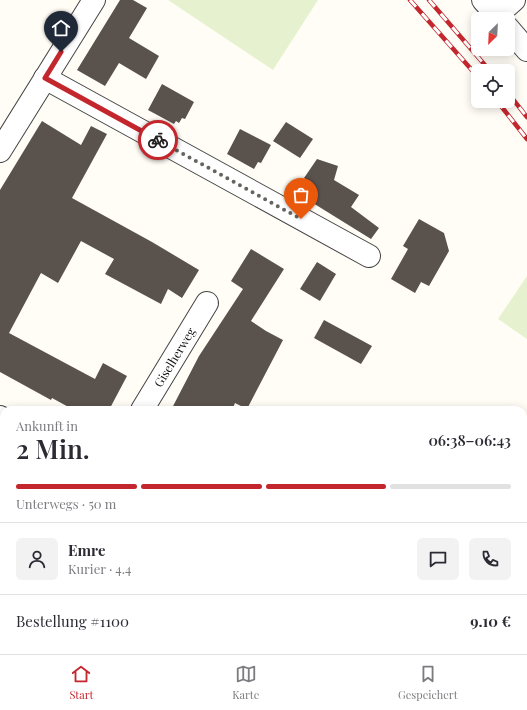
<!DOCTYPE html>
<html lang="de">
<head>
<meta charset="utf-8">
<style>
	:root { --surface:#fff; --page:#f2f2f3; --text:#2b2b33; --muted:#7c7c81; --line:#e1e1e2; --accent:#c4262e }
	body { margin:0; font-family:"Playfair Display",serif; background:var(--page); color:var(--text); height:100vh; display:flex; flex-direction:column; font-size:15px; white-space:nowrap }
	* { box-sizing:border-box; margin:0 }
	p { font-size:13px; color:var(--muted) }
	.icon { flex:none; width:22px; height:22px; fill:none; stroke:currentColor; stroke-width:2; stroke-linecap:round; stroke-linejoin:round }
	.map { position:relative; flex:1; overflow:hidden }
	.sheet { position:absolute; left:0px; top:406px; width:527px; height:248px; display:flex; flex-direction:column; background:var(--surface); border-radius:12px 12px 0 0; box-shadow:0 2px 10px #0003 }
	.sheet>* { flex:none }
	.needle { width:26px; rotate:204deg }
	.buttons { position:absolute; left:471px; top:12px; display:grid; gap:8px }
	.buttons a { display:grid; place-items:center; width:44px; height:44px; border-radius:6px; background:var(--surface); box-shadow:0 2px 10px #0003; font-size:20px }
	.pin { position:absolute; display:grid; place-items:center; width:34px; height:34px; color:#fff; margin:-41px -17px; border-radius:50% 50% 50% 0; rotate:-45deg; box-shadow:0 0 4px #0007 }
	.pin .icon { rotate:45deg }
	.courier { position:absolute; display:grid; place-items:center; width:40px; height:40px; margin:-20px; border:3px solid #c4262e; border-radius:50%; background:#fff; color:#222; box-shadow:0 1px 5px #0007 }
	.overview em { font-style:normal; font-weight:600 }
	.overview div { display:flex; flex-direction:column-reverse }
	.overview { display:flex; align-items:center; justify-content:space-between; height:68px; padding:0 16px }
	h1 { font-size:26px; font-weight:600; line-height:30px }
	.bar { display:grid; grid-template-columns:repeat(4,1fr); gap:6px 4px; align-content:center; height:48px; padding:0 16px }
	.bar i { height:5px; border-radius:3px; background:var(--line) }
	.bar .active { background:var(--accent) }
	.bar p { grid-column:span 4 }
	.line { display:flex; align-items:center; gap:10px; padding:0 16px; border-top:1px solid var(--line) }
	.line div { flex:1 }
	.round { display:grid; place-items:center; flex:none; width:42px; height:42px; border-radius:6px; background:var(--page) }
	.tab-bar { display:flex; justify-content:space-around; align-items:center; height:56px; border-top:1px solid var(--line); background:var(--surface); font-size:11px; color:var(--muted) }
	.tab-bar a { display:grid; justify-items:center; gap:2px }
	.tab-bar .active { color:var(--accent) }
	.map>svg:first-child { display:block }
</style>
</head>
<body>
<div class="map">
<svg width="527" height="654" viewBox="0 0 527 654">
	<rect width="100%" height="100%" fill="#fffdf5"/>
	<g fill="#e6f2cf">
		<path d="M168 0H318L273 70Z"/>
		<path d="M527 276V339L498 319Z"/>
	</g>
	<g fill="#5a524d">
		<path d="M120 0H133L147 8 129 38 159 56 146 79 119 63 105 86 77 70Z"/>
		<path d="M162 84 194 102 185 119 182 118 179 123 176 121 174 124 148 110Z"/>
		<path d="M42 121 81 145 91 126 107 134 72 198 152 242 199 270 182 298 168 289 161 304 105 274 114 259 81 241 58 283 41 273 9 333 95 379 103 363 127 376 109 410H74L52 398 51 400 0 372V190Z"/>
		<path d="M286 122 313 139 300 158 273 141Z"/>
		<path d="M240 129 271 145 261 163 258 162 254 169 227 154Z"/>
		<path d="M317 159 338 166 334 180 359 195 351 207 379 228 371 239 300 195 309 181 304 178Z"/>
		<path d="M419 219 444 233 449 251 429 286 421 282 415 293 391 279 408 249 403 246Z"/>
		<path d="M251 249 284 269 251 321 266 331 283 340 247 409 235 403 232 410H171L199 356 243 289 231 281Z"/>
		<path d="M317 262 336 274 320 301 300 289Z"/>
		<path d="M324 320 372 346 361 364 314 338Z"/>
	</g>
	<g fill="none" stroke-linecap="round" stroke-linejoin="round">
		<defs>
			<g id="minor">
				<path d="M483 0 500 19"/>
				<path d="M497 15 514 0"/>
				<path d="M508 28 527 50"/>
				<path d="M45 78 369 256"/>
				<path d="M0 151 94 0"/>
				<path id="s1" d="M142 410 207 303"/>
				<path d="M0 417 4 419"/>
				<path d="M523 514 527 516"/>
				<path d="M433 650 441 654"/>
			</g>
		</defs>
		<use href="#minor" stroke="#444" stroke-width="24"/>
		<use href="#minor" stroke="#fff" stroke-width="22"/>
		<defs>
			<g id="rail">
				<path d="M410 0 478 77"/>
				<path d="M429 0 490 71"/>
				<path d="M508 93 527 117"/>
				<path d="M497 101 527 139"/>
			</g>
		</defs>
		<use href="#rail" stroke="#c4262e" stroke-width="4.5"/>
		<use href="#rail" stroke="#fff" stroke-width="3" stroke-dasharray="9" stroke-linecap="butt"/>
	</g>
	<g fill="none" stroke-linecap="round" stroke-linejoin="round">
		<path stroke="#646461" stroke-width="4" stroke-dasharray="0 7.2" d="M158 140 301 219"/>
		<path stroke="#c4262e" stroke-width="5" d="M61 52 45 78 158 140"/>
	</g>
	<g text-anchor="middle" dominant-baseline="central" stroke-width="4" stroke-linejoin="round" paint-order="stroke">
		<g font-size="12" fill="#111" stroke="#fff">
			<text stroke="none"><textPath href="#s1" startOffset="62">Giselherweg</textPath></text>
		</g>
	</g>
</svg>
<div class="buttons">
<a><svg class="needle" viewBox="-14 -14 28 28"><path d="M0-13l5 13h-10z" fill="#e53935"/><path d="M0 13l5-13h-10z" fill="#7c7c81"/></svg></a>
<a><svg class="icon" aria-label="locate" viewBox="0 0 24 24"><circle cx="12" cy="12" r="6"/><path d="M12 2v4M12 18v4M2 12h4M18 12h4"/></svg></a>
</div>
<div class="pin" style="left:301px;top:219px;background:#ea580c"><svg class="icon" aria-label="bag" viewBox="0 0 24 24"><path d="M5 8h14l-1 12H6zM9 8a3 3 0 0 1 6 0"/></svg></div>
<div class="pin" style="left:61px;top:52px;background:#1f2937"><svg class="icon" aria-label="home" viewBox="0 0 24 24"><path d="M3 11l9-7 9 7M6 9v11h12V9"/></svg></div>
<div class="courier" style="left:158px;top:140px"><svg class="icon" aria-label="bike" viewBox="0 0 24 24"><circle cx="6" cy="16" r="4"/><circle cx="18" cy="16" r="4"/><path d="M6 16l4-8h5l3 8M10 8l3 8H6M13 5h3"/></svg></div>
<section class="sheet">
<div class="overview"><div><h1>2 Min.</h1><p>Ankunft in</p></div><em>06:38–06:43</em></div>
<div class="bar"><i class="active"></i><i class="active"></i><i class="active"></i><i></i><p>Unterwegs · 50 m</p></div>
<div class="line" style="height:72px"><a class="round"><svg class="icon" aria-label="person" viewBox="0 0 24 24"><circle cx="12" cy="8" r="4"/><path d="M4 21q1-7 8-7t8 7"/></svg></a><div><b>Emre</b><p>Kurier · 4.4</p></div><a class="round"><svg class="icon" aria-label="chat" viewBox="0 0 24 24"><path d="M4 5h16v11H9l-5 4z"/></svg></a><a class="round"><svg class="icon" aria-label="phone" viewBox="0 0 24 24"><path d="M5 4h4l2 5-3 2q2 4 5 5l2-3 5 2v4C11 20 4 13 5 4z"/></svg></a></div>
<div class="line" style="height:52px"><div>Bestellung #1100</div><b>9.10 €</b></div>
</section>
</div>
<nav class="tab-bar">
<a class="active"><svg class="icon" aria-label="home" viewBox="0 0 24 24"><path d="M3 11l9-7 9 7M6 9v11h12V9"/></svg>Start</a>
<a><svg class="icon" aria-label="map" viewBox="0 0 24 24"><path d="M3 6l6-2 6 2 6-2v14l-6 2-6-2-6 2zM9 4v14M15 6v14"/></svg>Karte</a>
<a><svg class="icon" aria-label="saved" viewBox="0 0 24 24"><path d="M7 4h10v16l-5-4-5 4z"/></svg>Gespeichert</a>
</nav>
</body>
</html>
